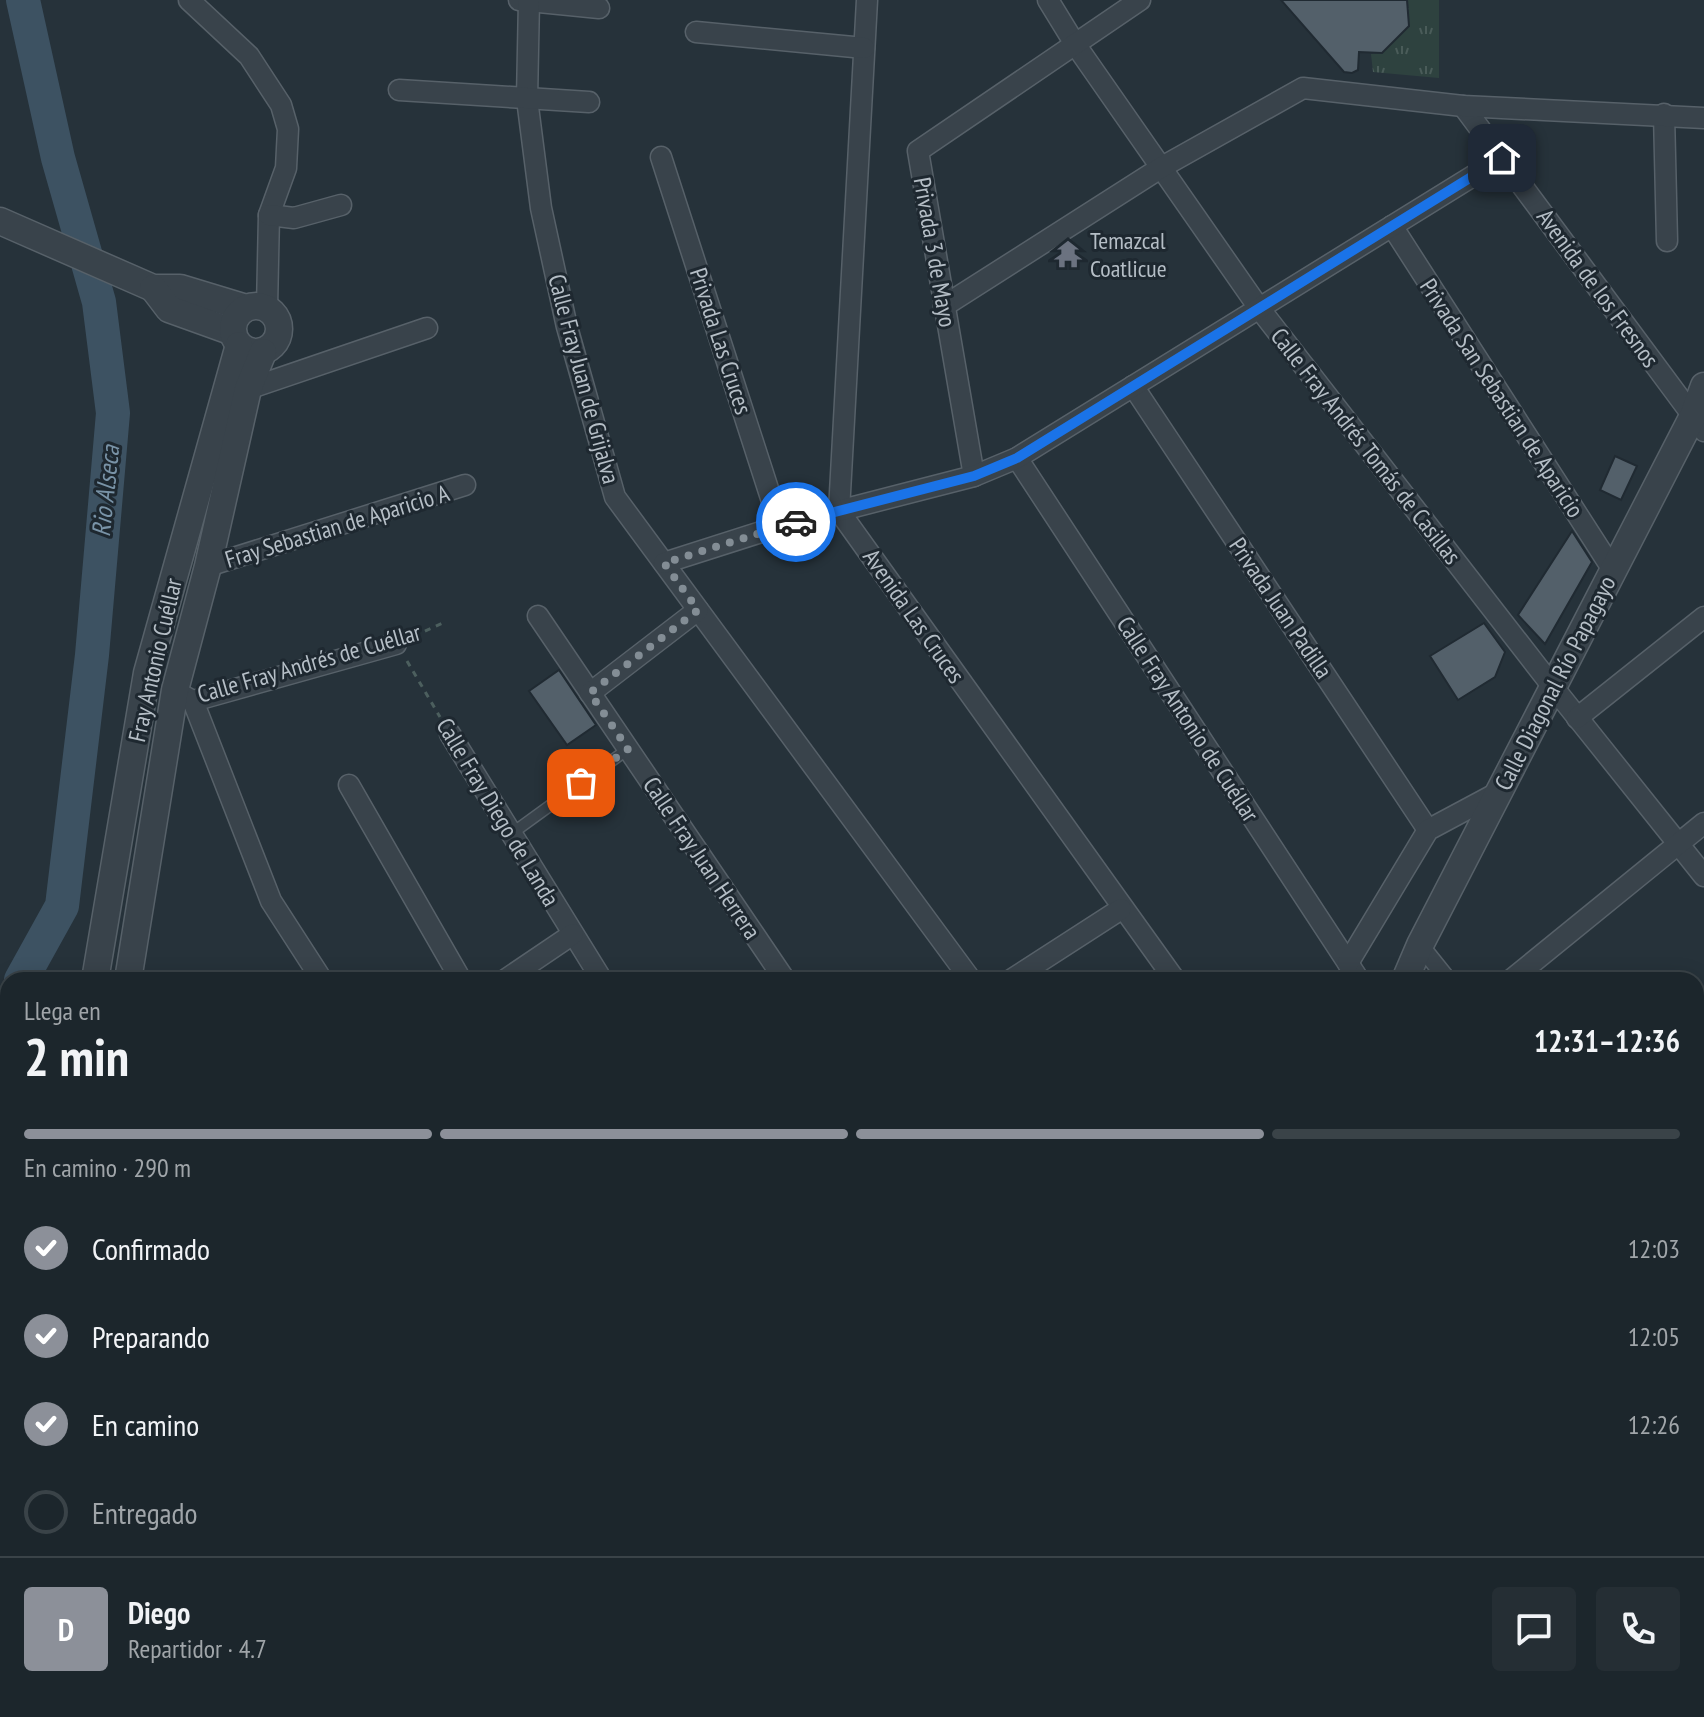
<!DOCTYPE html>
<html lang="es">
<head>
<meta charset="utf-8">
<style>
	:root { --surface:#1c262c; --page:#252e34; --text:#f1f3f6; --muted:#a0a5a9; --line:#3a4348; --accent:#8c9099 }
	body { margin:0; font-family:"PT Sans Narrow",sans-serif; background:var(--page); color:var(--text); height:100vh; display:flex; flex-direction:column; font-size:30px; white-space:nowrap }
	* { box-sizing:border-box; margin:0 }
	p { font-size:26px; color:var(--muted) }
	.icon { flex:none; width:44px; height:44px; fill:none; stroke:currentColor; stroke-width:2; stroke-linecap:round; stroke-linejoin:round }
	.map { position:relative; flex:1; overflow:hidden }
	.drawer { position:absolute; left:0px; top:972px; width:1704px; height:746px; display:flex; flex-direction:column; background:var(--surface); border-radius:24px 24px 0 0; box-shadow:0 4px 20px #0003,0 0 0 2px var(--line) }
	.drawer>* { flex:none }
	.pin { position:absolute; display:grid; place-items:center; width:68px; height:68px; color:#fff; margin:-34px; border-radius:16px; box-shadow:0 4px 12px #0006 }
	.courier { position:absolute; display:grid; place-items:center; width:80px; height:80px; margin:-40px; border:6px solid #1a73e8; border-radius:50%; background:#fff; color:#222; box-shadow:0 2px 10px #0007 }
	.overview em { font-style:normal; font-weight:800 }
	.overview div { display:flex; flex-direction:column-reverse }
	.overview { display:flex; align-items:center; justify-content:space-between; height:136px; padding:0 24px }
	h1 { font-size:52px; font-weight:800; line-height:60px }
	.bar { display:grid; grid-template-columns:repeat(4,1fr); gap:12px 8px; align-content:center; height:96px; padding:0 24px }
	.bar i { height:10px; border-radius:6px; background:var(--line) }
	.bar .on { background:var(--accent) }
	.bar p { grid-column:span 4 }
	.line { display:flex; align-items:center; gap:20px; padding:0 24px; border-top:2px solid var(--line) }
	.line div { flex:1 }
	.round { display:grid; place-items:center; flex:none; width:84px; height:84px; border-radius:8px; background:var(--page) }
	ol { padding:0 24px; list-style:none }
	li { display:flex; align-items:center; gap:24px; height:88px }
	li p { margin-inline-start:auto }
	li .icon { padding:8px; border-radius:50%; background:var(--accent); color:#fff; stroke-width:4 }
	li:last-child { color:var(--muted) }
	li i { width:44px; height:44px; border:4px solid var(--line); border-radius:50% }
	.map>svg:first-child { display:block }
</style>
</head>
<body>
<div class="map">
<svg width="1704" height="1717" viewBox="0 0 1704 1717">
	<defs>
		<pattern id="park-tufts" width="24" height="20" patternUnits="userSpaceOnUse" patternTransform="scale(2)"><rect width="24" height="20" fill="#2e423f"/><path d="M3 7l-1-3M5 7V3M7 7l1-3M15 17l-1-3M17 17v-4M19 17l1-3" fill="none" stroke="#4a5c59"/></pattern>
	</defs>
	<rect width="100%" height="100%" fill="#26323a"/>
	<path fill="url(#park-tufts)" d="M1408 0H1439V78L1373 72 1371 54 1382 53 1409 26Z"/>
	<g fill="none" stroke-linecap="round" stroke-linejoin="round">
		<g stroke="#3d5262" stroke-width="34">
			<path d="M21 980 62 906 92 655 113 413 99 302 58 158 23 0"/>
			<path d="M0 1015 8 1004"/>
		</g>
	</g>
	<g fill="#53606a" stroke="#202a32" stroke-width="2">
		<path d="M1281 0H1407L1409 26 1382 53 1359 52 1358 70 1352 73 1344 72Z"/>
		<path d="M1615 456 1637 466 1621 500 1600 490Z"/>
		<path d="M1572 531 1592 562 1545 644 1518 615Z"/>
		<path d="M1484 623 1505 652 1495 677 1458 700 1430 656Z"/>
		<path d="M559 670 596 725 567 745 529 691Z"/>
	</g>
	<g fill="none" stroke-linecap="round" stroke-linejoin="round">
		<defs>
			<g id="service">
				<path d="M511 834 628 749"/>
				<path d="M0 1239 8 1220"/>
				<path d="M0 1281 8 1285"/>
			</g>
			<path id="pedestrian" d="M1420 945 1448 980"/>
			<g id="minor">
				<path d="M189 0 249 56 281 105 288 129 286 168 269 215 267 308"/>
				<path d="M519 0 599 8"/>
				<path d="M529 0 527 99 541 208 567 327 615 497 971 980"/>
				<path d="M867 0 839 511 1175 980"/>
				<path d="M1048 0 1075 44 1259 308 1553 687 1704 876"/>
				<path d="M696 32 864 48"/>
				<path d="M399 90 589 102"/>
				<path d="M1463 106 1704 431"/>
				<path d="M1664 114 1667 241"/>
				<path d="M661 157 780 526"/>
				<path d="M269 215 294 218 341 205"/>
				<path d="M1392 226 1613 570"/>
				<path d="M944 306 1162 167 1303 88 1463 106 1704 118"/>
				<path d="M1133 386 1428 830"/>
				<path d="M248 389 427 328"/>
				<path d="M1017 458 1359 980"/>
				<path d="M974 476 918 151 1140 0"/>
				<path d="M664 563 780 526 974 476 1017 458 1502 158"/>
				<path d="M208 566 465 485"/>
				<path d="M538 616 785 980"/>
				<path d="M590 693 698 610"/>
				<path d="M182 695 193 701 396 644"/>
				<path d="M193 701 271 901 322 980"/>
				<path d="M1577 718 1704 617"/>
				<path d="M450 734 602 980"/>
				<path d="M349 785 461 980"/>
				<path d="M1348 963 1428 830 1499 792"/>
				<path d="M505 980 573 934"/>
				<path d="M1011 980 1121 909"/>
				<path d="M1511 980 1704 823"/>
				<path d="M1696 1052 1704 1045"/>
				<path d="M1696 1209 1704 1203"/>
				<path d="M1696 1290 1704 1300"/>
				<path d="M1696 1430 1704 1423"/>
				<path d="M0 1464 8 1470"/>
				<path d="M0 1567 8 1556"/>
				<path d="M1696 1647 1704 1640"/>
				<path d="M55 1710 56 1717"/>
				<path d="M427 1710 428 1717"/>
				<path d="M492 1710 494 1717"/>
				<path d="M584 1710 597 1717"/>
				<path d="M1511 1710 1516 1717"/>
				<path d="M1690 1710 1695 1717"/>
				<path d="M257 1717 294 1710"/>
				<path d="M828 1717 831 1710"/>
			</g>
			<g id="tertiary">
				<path d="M0 221 153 288H180L246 308"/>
				<path d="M153 288 169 309 233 332"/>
				<circle cx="256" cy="329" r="23"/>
				<path d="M95 980 147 673 239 345"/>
				<path d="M128 980 175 690 208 566 248 389 263 352"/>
				<path d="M1405 980 1420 945 1693 416 1704 386"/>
				<path d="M1172 1717 1174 1710"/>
			</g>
			<g id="secondary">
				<path d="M0 1109 8 1113"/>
				<path d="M0 1155 8 1160"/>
				<path d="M952 1710 964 1717"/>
				<path d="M1030 1710 1042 1717"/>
			</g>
		</defs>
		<use href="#service" stroke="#576169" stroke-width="13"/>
		<use href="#pedestrian" stroke="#576169" stroke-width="19"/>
		<use href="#minor" stroke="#576169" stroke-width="23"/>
		<use href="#tertiary" stroke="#576169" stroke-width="29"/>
		<use href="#secondary" stroke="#576169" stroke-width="33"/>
		<g stroke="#4c5f5e" stroke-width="3" stroke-dasharray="6 6" stroke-linecap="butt">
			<path d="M414 636 443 623"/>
			<path d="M407 661 440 717"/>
		</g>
		<use href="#service" stroke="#39434b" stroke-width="10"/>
		<use href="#pedestrian" stroke="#39434b" stroke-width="16"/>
		<use href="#minor" stroke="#39434b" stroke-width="20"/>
		<use href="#tertiary" stroke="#39434b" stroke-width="26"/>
		<use href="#secondary" stroke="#48535d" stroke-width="30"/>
	</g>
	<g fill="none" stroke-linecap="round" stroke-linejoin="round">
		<path stroke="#838d95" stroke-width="8" stroke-dasharray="0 14.4" d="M581 783 628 749 590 693 698 610 664 563 796 522"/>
		<path stroke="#1a73e8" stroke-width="10" d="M796 522 974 476 1017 458 1502 158"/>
	</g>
	<defs>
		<symbol id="temple-bare" viewBox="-9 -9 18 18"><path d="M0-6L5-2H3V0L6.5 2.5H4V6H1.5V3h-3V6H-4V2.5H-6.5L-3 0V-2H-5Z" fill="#6b7280" stroke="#1e2830" stroke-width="2.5" paint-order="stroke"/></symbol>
	</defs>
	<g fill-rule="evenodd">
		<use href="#temple-bare" x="1048" y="234" width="40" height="40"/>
	</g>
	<g text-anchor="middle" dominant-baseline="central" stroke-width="6" stroke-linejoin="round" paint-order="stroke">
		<g font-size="24" fill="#b5bec6" stroke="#1e2830" text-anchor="start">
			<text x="1090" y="240">Temazcal<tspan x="1090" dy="28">Coatlicue</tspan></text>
		</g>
		<g font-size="24" fill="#b5bec6" stroke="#1e2830">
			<text transform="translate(935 252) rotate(80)">Privada 3 de Mayo</text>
			<text transform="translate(1598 288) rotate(54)">Avenida de los Fresnos</text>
			<text transform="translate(721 341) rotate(72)">Privada Las Cruces</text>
			<text transform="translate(584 379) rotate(75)">Calle Fray Juan de Grijalva</text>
			<text transform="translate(1502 398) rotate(57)">Privada San Sebastian de Aparicio</text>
			<text transform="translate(1366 446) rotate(52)">Calle Fray Andrés Tomás de Casillas</text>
			<text transform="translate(337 526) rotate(-17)">Fray Sebastian de Aparicio A</text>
			<text transform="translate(1281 608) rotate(56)">Privada Juan Padilla</text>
			<text transform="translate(914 616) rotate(55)">Avenida Las Cruces</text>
			<text transform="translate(155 660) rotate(-77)">Fray Antonio Cuéllar</text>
			<text transform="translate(309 663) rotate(-16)">Calle Fray Andrés de Cuéllar</text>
			<text transform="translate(1555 683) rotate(-63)">Calle Diagonal Río Papagayo</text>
			<text transform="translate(1188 719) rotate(57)">Calle Fray Antonio de Cuéllar</text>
			<text transform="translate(498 812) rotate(59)">Calle Fray Diego de Landa</text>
			<text transform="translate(702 858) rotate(56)">Calle Fray Juan Herrera</text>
		</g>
		<g font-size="26" font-style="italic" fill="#7993a7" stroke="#1e2830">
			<text transform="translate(105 491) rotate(-84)">Rio Alseca</text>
		</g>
	</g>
</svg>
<div class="pin" style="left:581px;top:783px;background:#ea580c"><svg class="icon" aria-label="bag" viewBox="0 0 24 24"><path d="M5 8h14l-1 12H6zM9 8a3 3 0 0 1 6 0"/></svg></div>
<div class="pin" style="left:1502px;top:158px;background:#1f2937"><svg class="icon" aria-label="home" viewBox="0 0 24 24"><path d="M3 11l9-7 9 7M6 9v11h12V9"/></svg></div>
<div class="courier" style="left:796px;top:522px"><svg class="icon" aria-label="car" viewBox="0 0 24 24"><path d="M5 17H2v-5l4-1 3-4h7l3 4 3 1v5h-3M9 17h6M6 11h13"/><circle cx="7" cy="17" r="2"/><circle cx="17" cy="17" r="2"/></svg></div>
<section class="drawer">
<div class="overview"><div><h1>2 min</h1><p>Llega en</p></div><em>12:31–12:36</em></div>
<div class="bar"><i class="on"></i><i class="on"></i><i class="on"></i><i></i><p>En camino · 290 m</p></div>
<ol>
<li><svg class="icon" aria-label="check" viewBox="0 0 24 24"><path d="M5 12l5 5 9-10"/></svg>Confirmado<p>12:03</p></li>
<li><svg class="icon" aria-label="check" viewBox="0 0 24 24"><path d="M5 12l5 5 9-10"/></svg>Preparando<p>12:05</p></li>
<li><svg class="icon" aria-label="check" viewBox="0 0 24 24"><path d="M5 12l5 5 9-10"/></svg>En camino<p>12:26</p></li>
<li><i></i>Entregado</li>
</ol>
<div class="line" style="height:144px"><b class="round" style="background:var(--accent);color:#fff">D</b><div><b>Diego</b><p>Repartidor · 4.7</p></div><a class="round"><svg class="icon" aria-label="chat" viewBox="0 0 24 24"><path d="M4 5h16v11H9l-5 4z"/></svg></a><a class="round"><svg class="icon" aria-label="phone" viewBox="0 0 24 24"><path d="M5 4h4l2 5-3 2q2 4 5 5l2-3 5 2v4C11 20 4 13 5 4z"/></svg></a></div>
</section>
</div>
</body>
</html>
